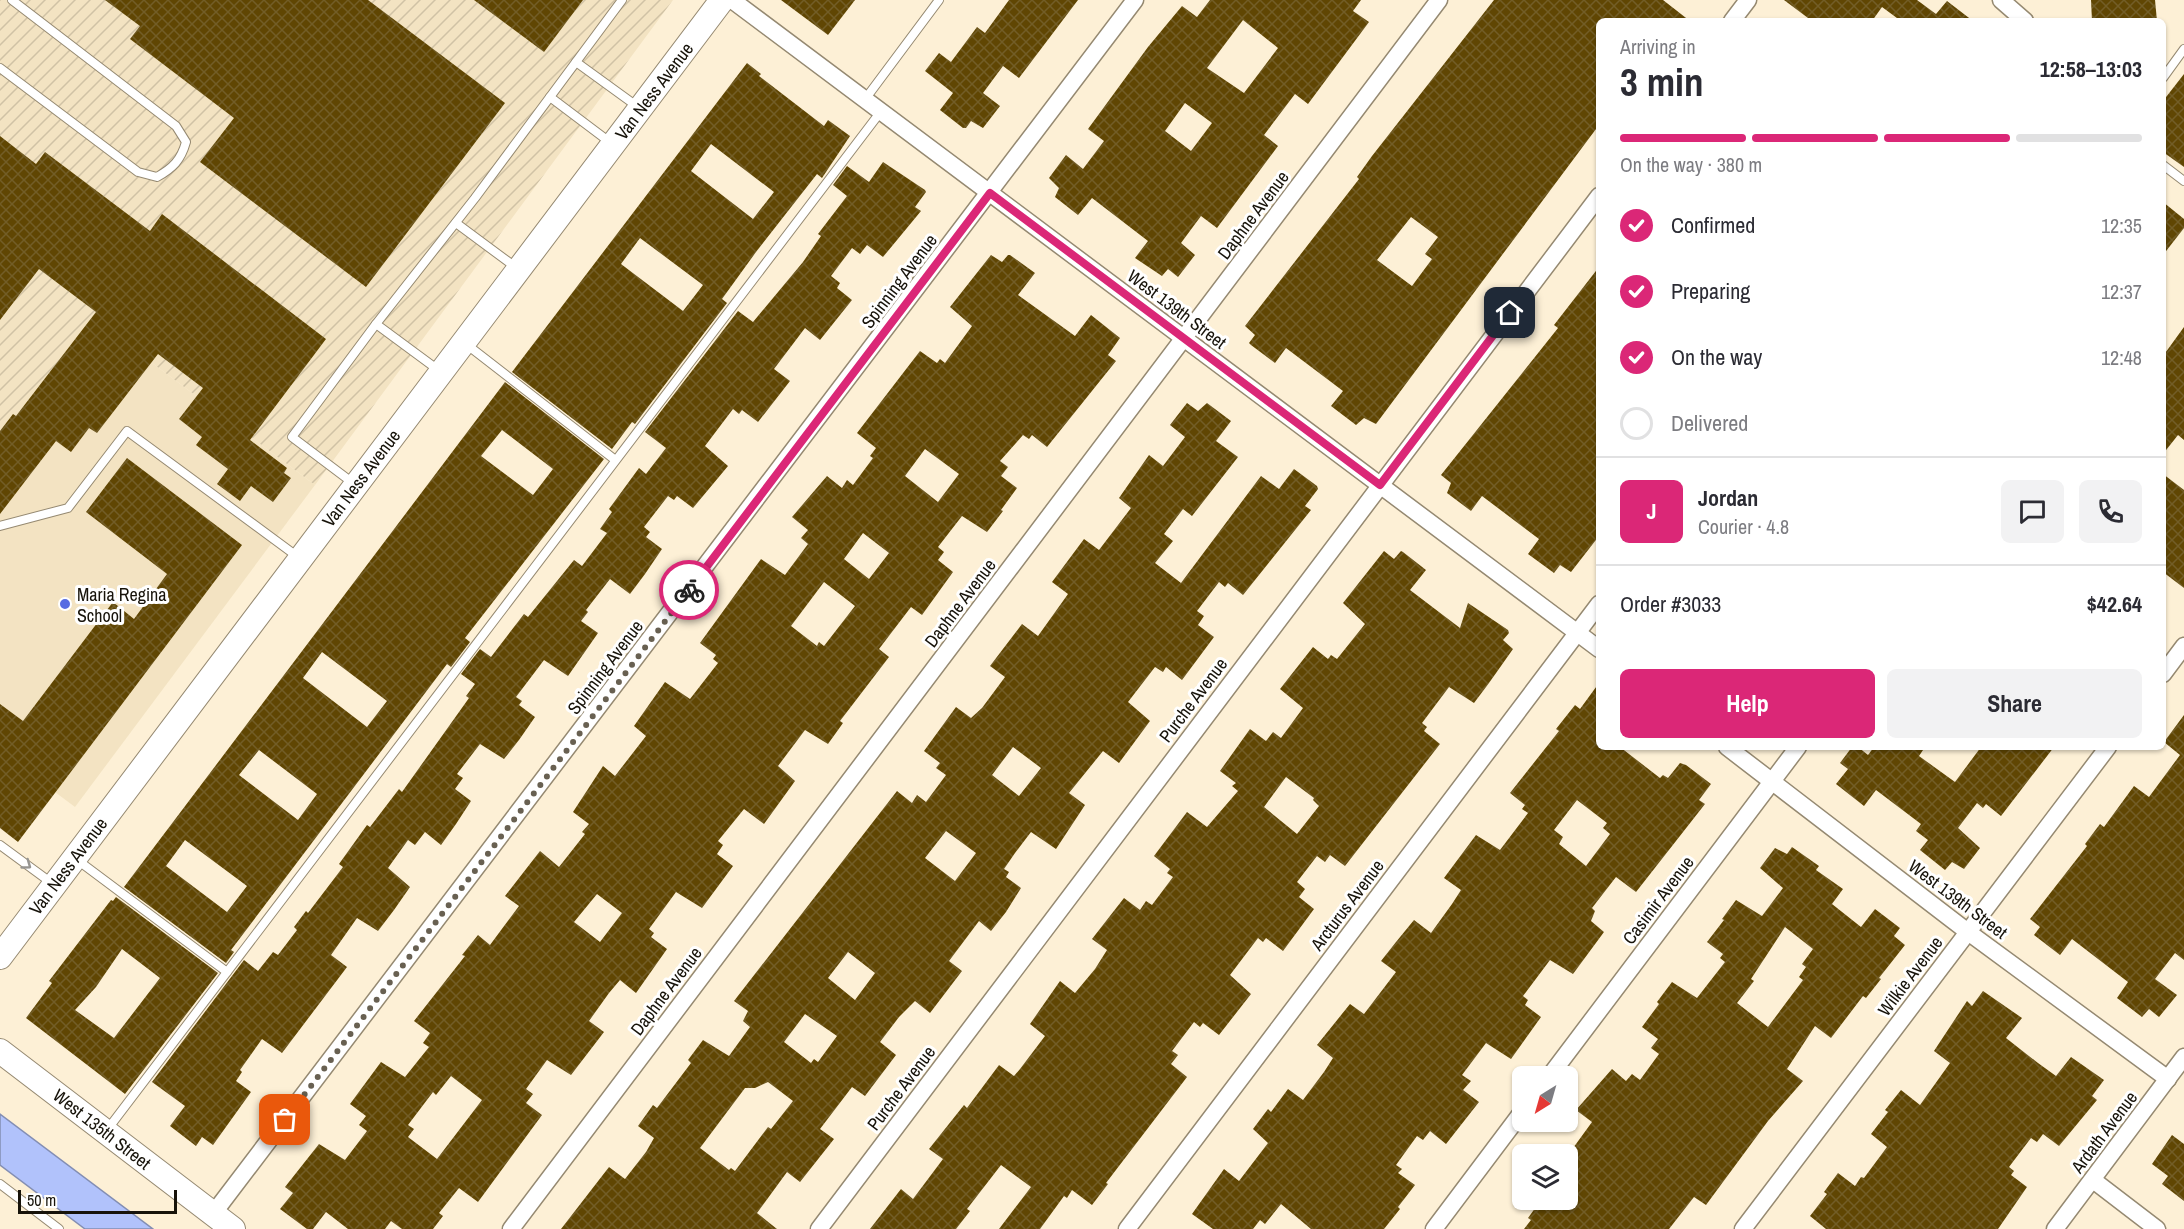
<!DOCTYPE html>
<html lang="en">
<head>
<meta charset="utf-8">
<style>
	:root { --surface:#fff; --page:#f2f2f3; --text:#2b2b33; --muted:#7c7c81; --line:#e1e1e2; --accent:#db2777 }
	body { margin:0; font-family:"Archivo Narrow",sans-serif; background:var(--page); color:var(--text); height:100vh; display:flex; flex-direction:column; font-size:22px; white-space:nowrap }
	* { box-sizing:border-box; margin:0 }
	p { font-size:20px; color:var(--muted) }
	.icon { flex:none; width:33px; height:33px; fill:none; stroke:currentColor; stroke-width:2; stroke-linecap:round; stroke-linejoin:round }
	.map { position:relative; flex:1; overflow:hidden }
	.details { position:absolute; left:1596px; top:18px; width:570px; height:732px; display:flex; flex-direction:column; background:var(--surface); border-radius:9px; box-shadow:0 2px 4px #0004 }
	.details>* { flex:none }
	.needle { width:39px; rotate:217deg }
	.buttons { position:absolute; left:1512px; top:1066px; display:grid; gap:12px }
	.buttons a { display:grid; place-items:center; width:66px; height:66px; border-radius:9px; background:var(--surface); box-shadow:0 2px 4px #0004; font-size:30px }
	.scale { position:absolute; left:18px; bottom:15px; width:159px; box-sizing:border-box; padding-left:6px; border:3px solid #17130a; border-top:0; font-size:16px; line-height:21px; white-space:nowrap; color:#17130a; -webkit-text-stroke:4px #fff; paint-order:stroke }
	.pin { position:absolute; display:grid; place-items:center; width:51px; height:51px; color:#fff; margin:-26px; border-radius:12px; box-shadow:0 3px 9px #0006 }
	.courier { position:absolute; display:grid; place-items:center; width:60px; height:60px; margin:-30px; border:4px solid #db2777; border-radius:50%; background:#fff; color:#222; box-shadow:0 2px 8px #0007 }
	.summary em { font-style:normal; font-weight:700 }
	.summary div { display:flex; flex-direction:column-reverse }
	.summary { display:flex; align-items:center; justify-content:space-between; height:102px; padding:0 24px }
	h1 { font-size:39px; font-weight:700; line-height:45px }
	.bar { display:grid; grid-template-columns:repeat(4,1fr); gap:9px 6px; align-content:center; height:72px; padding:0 24px }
	.bar i { height:8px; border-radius:4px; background:var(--line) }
	.bar .selected { background:var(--accent) }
	.bar p { grid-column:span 4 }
	.line { display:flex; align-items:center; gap:15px; padding:0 24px; border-top:2px solid var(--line) }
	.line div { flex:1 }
	.round { display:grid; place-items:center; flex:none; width:63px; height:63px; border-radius:9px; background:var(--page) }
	ol { padding:0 24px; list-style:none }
	li { display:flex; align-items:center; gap:18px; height:66px }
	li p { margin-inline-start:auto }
	li .icon { padding:6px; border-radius:50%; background:var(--accent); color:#fff; stroke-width:4 }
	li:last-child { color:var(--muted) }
	li i { width:33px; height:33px; border:3px solid var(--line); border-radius:50% }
	.button { display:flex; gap:12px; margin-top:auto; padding:12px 24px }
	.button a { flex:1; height:69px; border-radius:9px; background:var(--accent); color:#fff; font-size:24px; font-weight:700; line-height:69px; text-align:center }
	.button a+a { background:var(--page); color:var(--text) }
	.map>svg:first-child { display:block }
</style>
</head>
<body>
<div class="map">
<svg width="2184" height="1229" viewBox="0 0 2184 1229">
	<defs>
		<pattern id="industrial-furrows" width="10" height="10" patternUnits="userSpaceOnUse" patternTransform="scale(1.5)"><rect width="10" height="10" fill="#f3e3c2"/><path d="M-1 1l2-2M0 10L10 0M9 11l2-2" fill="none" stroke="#d0c2a5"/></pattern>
		<pattern id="building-cross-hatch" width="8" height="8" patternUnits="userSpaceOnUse" patternTransform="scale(1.5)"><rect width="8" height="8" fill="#604603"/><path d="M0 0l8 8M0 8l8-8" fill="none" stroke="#725d27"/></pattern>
	</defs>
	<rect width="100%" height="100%" fill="#fdf0d6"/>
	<path fill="#f3e3c2" d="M92 318 315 485 75 807 0 751V440Z"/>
	<path fill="url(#industrial-furrows)" d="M0 0H673L315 485 92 318 0 440Z"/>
	<path fill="#b1c2fb" stroke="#838eb3" stroke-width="1.5" d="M0 1114 153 1229H85L0 1165Z"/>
	<g fill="url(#building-cross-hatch)" fill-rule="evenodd">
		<path d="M105 0H368L505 103 366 287 200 162 234 118 130 39 140 26Z"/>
		<path d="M474 0H583L544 52Z"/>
		<path d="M781 0H855L828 35Z"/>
		<path d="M1009 0H1078L1019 78 1003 66 983 93 1000 106 983 128 971 121 966 128H963L940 110 953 93 925 71 939 53 951 62 977 27 985 33Z"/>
		<path d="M1210 0H1361L1353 11 1369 22 1308 104 1295 94 1264 135 1278 146 1217 228 1201 216 1181 243 1195 255 1178 277 1168 269 1162 276 1135 258 1148 241 1092 198 1078 215 1055 197 1059 188 1049 178 1066 155 1083 169 1104 141 1088 129 1148 47 1182 6 1197 17ZM1243 20 1278 48 1244 93 1207 68ZM1185 103 1212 123 1191 151 1165 131Z"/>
		<path d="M1494 0H1663L1690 21H1599V125L1376 424 1364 418 1356 425 1331 406 1343 391 1286 348 1275 363 1251 345 1249 343 1255 335 1245 326 1359 179 1357 177 1372 156ZM1411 217 1438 237 1425 254 1432 259 1412 286 1377 260Z"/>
		<path d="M1784 0H1917L1936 14 1947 1 1973 21H1901L1882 7 1872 21H1812Z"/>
		<path d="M2091 0H2155L2157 21H2092Z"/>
		<path d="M747 63 761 74 759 76 824 126 828 120 850 136 822 178 817 174 756 252 722 299 727 303 635 424 632 422 612 449 512 372ZM711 144 774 192 753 219 691 171ZM640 238 703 285 683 311 621 264Z"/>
		<path d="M2184 74V167L2163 152V101Z"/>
		<path d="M0 136 36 164 45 152 150 231 162 214 326 339 250 440 287 468 284 473 291 478 273 502 251 486 240 501 217 484 228 469 196 445 202 437 179 419 203 388 158 354 97 433 89 428 71 452 56 441 0 514V431L13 414 16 416 96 312 39 269 0 320Z"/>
		<path d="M883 162 925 190 926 192 915 207 921 211 883 257 867 245 860 254 852 248 831 276 840 283 837 288 852 300 820 340 805 328 774 369 790 381 758 422 742 410 739 414 733 409 705 446 728 466 693 508 677 496 674 500 668 496 644 527 650 532 646 537 662 549 645 574 630 594 610 579 586 610 588 612 581 621 598 633 568 676 544 660 516 697 522 701 519 705 535 717 519 740 504 759 480 744 457 774 463 778 455 789 471 801 456 824 441 845 425 832 415 845 408 840 388 868 410 887 394 910 378 931 357 918 331 955 347 967 282 1053 262 1039 240 1070 242 1072 236 1081 251 1092 213 1145 202 1137 196 1146 170 1126 185 1106 152 1082 244 960 258 971 273 952 278 955 297 930 294 927 306 911 308 913 343 867 339 864 367 825 370 827 399 789 402 792 469 698 466 696 475 684 461 674 480 649 491 657 524 614 528 617 574 560 582 566 607 533 600 529 612 512 609 509 639 468 646 474 666 448 645 432 738 311 753 322 803 262 821 236 818 234 847 196 833 185 847 166 869 182Z"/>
		<path d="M2163 202 2184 219V228L2163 255Z"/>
		<path d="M991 255 1002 262 1008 255H1010L1035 273 1018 295 1075 336 1091 315 1120 338 1108 355 1116 361 1047 447 1032 435 1029 439 1023 435 1000 461 1008 467 1001 476 1017 488 1001 510 1003 511 987 532 962 516 938 547 944 552 938 560 953 572 922 615 911 607 879 649 889 657 840 721 843 723 828 744 805 730 778 766 795 781 764 824 744 809 718 841 723 845 717 854 733 866 702 908 676 892 649 929 654 933 651 937 667 949 636 993 620 980 609 993 589 1021 604 1032 571 1075 547 1060 526 1089 533 1094 526 1103 542 1115 478 1202 459 1188 439 1213 443 1216 433 1229H402L391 1221 385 1229H348L326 1212 313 1229H307L280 1209 293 1193 285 1187 319 1144 345 1160 367 1131 359 1125 366 1116 350 1104 381 1062 405 1077 429 1047 423 1043 430 1033 414 1021 465 956 462 955 478 935 490 945 519 906 505 896 540 851 559 867 585 834 582 832 589 824 573 812 603 766 615 776 646 736 634 726 665 682 690 699 718 663 713 659 716 655 700 643 761 559 785 575 808 544 801 538 808 530 792 517 827 476 842 488 847 480 853 485 873 458 870 456 876 448 857 433 920 351 937 363 940 359 945 363 972 326 950 307ZM925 449 959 474 938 502 905 476ZM863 533 889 553 869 579 844 559ZM824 582 855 606 824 646 819 642 817 646 791 626ZM597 894 622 913 600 942 574 922ZM451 1076 482 1100 437 1159 408 1137 414 1129 408 1125 433 1092 436 1095Z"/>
		<path d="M1599 267V536L1571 572 1560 565 1554 573 1528 554 1539 539 1482 496 1471 511 1447 493 1451 483 1441 475 1558 328 1554 325Z"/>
		<path d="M2184 327V440L2178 435 2163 454V356Z"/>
		<path d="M505 382 604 459 465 638 470 642 451 667 447 664 231 950 234 952 226 963 124 887ZM502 430 553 469 533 495 481 456ZM322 652 387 701 367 727 303 678ZM259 750 317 794 298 820 239 775ZM185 840 247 886 227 912 166 866Z"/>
		<path d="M1187 403 1198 411 1207 403 1231 421 1216 441 1238 457 1192 516 1183 509 1164 534 1173 541 1155 563 1181 583 1261 476 1279 489 1294 469 1317 486 1318 489 1305 506 1311 510 1243 595 1228 583 1225 587 1219 582 1197 611 1204 616 1198 625 1214 637 1182 680 1166 667 1163 672 1155 667 1128 702 1150 721 1119 763 1103 751 1069 793 1085 805 1056 849 1031 832 1015 853 1004 869 1009 872 1006 877 1021 888 1006 912 991 931 979 921 949 961 962 971 930 1013 915 1001 899 1017 880 1042 896 1055 865 1096 852 1087 820 1129 834 1139 800 1182 787 1172 757 1213 777 1229H561L609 1167 625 1179 646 1152 654 1138 638 1126 653 1105 657 1108 691 1063 688 1060 703 1040 729 1056 750 1027 743 1021 748 1011 734 1001 897 791 912 803 917 795 926 802 946 775 936 768 940 763 924 751 956 707 971 718 982 708 1005 677 990 666 1022 624 1038 636 1068 594 1052 582 1084 539 1099 550 1131 508 1119 498 1149 455 1163 466 1185 437 1170 425ZM1013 747 1041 768 1019 796 992 775ZM946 831 976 853 955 881 925 858ZM848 952 875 973 855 1000 828 978ZM805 1014 837 1036 818 1062 814 1059 811 1063 784 1042ZM768 1082 793 1101 771 1129 768 1127 735 1171 731 1168 729 1170 700 1148 745 1088H755Z"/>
		<path d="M127 458 242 545 18 842 0 828V704L23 721 113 602 134 619 167 574 86 512Z"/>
		<path d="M2163 474 2184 490V588L2163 572Z"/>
		<path d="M1384 551 1394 559 1401 551 1403 552 1426 570 1410 590 1460 628 1468 603 1508 630 1509 633 1503 640 1513 649 1489 683 1474 703 1449 687 1422 723 1427 727 1424 731 1440 744 1345 866 1330 855 1325 862 1317 856 1297 882 1305 889 1299 897 1314 909 1283 951 1266 938 1263 942 1258 938 1230 975 1251 994 1219 1035 1203 1023 1200 1027 1194 1022 1172 1051 1178 1055 1171 1064 1187 1077 1106 1183 1108 1184 1092 1205 1072 1190 1067 1198 1064 1196 1040 1229H999L1031 1187 1001 1165 967 1209 970 1211 956 1229H870L901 1189 913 1199 943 1159 929 1149 964 1105 967 1108 999 1065 1014 1076 1020 1069 1045 1036 1030 1024 1060 981 1075 993 1095 969 1107 950 1092 939 1124 898 1140 910 1146 901 1152 905 1173 877 1167 873 1170 869 1154 856 1187 812 1207 827 1238 791 1232 786 1236 783 1220 771 1250 729 1266 741 1273 732 1281 738 1303 708 1280 689 1313 647 1328 659 1331 655 1337 659 1365 624 1343 603ZM1286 777 1314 798 1313 800 1319 806 1297 834 1264 807Z"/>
		<path d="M1599 683V747H1620L1660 778 1663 775 1668 778 1680 763 1686 765 1711 784 1699 800 1705 804 1636 892 1616 877 1592 908 1595 911 1591 921 1604 932 1573 974 1550 960 1523 996 1528 1000 1525 1005 1541 1017 1511 1059 1486 1043 1462 1075 1471 1081 1463 1090 1479 1102 1446 1144 1430 1131 1423 1140 1417 1136 1396 1165 1402 1169 1398 1173 1415 1185 1398 1207 1400 1209 1384 1229H1311L1281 1204 1265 1224 1260 1220 1253 1229H1213L1192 1214 1224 1169 1239 1181 1268 1143 1253 1129 1268 1109 1271 1112 1288 1089 1303 1100 1324 1072 1333 1058 1317 1045 1350 1004 1364 1014 1396 972 1381 961 1396 942 1414 920 1431 933 1452 904 1461 890 1444 878 1476 835 1500 850 1528 813 1522 809 1525 805 1510 793 1559 731 1556 729 1575 705 1580 709ZM1577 800 1607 823 1603 828 1610 834 1586 866 1559 844 1563 837 1554 830Z"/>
		<path d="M2184 715V960L2175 953 2155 979 2177 995 2159 1017 2149 1009 2142 1017 2117 998 2128 982 2072 939 2060 955 2034 935 2040 927 2030 919 2087 846 2085 844 2100 824 2104 827 2134 786 2149 797 2180 755 2164 742Z"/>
		<path d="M1852 747H1858L1868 755 1874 747H1925L1919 756 1955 782 1981 747H2054L2001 816 1986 804 1983 808 1977 803 1958 828 1980 848 1964 869 1952 862 1945 870 1920 850 1928 840 1916 831 1921 824 1876 790 1864 806 1836 784 1848 769 1840 763Z"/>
		<path d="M1792 847 1819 866 1816 870 1843 889 1832 904 1861 927 1875 909 1900 928 1894 936 1905 945 1879 978 1881 979 1866 998 1863 996 1831 1038 1815 1026 1787 1069 1803 1081 1768 1121 1706 1205 1694 1197 1669 1229H1524L1531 1220 1528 1218 1541 1200H1568V1155L1592 1122 1576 1110 1612 1069 1626 1081 1632 1074 1640 1080 1659 1054 1651 1048 1658 1039 1642 1027 1659 1004 1657 1002 1672 982 1697 998 1725 962 1720 958 1723 954 1707 942 1724 920 1722 919 1736 900 1762 916 1783 888 1760 868 1775 848 1787 854ZM1785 927 1813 949 1802 964 1806 967 1799 977 1803 980 1768 1027 1737 1003 1754 981 1751 979Z"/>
		<path d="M116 897 218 973 125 1094 26 1018 52 983 49 981 111 900 113 901ZM122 949 160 978 114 1038 75 1010 96 987Z"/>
		<path d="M1983 991 2022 1018 2006 1038 2038 1063 2056 1076 2071 1057 2104 1080 2092 1096 2097 1100 2059 1146 2043 1134 2037 1142 2031 1138 2009 1167 2014 1171 2011 1175 2027 1187 1998 1229H1826L1810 1216 1827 1194 1824 1192 1838 1173 1855 1186 1861 1177 1864 1178 1887 1147 1871 1134 1888 1112 1885 1110 1901 1090 1920 1105 1950 1063 1934 1051 1967 1001 1972 1006Z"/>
		<path d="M2172 1135 2184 1144V1201L2162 1184 2168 1176 2152 1164Z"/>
	</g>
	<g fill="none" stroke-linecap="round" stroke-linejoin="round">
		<defs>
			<g id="lane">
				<path d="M576 62 638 107"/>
				<path d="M0 68 138 172 157 177C173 168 181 160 186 142L176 126 12 0"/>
				<path d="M2163 78 2184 49"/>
				<path d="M550 97 611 143"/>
				<path d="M866 98 939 0"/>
				<path d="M2163 165 2184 181"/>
				<path d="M456 223 518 269"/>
				<path d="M376 324 475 198 622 0"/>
				<path d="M466 344 614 459"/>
				<path d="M353 483 292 437 376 324 441 372"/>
				<path d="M0 526 68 508 127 431 298 557"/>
				<path d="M0 845 53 884"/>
				<path d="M76 859 227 972"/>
				<path d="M107 1130 882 110"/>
				<path d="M0 1184 59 1229"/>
			</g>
			<g id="street">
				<path d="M732 0 1599 649"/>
				<path d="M2001 0 2025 21"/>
				<path d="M1732 21 1748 0"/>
				<path d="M2163 674 2184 646"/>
				<path d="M1727 747 1968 932 2168 1079"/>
				<path d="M1549 1077 1798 747"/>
				<path d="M2093 1180 2157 1229"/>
				<path d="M213 1214 1135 0"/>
				<path d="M511 1229 1439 0"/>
				<path d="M819 1229 1599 196"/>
				<path d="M1127 1229 1599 604"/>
				<path d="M1434 1229 1522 1112"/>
				<path d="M1743 1229 2108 747"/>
				<path d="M2055 1229 2184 1057"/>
			</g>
			<g id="secondary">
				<path d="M0 957 722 0"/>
				<path d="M0 1051 233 1229"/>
			</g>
		</defs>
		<use href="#lane" stroke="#958971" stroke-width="10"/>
		<use href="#street" stroke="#958971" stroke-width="19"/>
		<use href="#secondary" stroke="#958971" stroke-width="26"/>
		<use href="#lane" stroke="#fff" stroke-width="8"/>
		<use href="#street" stroke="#fff" stroke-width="16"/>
		<use href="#secondary" stroke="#fff" stroke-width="24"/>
	</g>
	<defs><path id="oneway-chevron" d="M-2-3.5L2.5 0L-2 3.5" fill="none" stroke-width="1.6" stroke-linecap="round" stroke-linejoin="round" transform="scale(1.5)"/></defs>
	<use stroke="#979591" href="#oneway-chevron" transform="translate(27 865) rotate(36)"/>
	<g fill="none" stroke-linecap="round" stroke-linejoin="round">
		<path stroke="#686051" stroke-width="6" stroke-dasharray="0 10.8" d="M285 1120 689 590"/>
		<path stroke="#db2777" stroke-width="8" d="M689 590 990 193 1380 485 1510 313"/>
	</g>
	<circle fill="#576ce2" stroke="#fff" stroke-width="2" cx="65" cy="604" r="6"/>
	<g text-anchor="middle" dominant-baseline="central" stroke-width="6" stroke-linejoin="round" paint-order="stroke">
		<g font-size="18" fill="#17130a" stroke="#fff">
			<text transform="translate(654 91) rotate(-53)">Van Ness Avenue</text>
			<text transform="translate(1253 215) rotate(-53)">Daphne Avenue</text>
			<text transform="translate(899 281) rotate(-53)">Spinning Avenue</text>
			<text transform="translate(1177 309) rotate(37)">West 139th Street</text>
			<text transform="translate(361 478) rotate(-53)">Van Ness Avenue</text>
			<text transform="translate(960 603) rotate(-53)">Daphne Avenue</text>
			<text transform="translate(605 667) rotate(-53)">Spinning Avenue</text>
			<text transform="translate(1193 700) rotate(-53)">Purche Avenue</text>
			<text transform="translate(68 866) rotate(-53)">Van Ness Avenue</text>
			<text transform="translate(1958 899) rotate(37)">West 139th Street</text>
			<text transform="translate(1658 900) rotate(-53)">Casimir Avenue</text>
			<text transform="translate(1347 905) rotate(-53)">Arcturus Avenue</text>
			<text transform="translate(1910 976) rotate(-53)">Wilkie Avenue</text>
			<text transform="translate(666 991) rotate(-53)">Daphne Avenue</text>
			<text transform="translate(901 1088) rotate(-53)">Purche Avenue</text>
			<text transform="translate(102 1129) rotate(38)">West 135th Street</text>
			<text transform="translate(2104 1132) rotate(-53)">Ardath Avenue</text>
		</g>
		<g font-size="18" fill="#17130a" stroke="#fff" text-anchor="start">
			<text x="77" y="594">Maria Regina<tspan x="77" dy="21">School</tspan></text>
		</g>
	</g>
</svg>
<div class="buttons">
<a><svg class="needle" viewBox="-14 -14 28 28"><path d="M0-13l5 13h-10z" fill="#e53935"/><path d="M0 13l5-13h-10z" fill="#7c7c81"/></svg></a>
<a><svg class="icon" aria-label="layers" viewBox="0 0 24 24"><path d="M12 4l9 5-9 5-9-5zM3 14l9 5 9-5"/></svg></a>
</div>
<div class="scale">50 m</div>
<div class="pin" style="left:285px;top:1120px;background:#ea580c"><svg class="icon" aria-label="bag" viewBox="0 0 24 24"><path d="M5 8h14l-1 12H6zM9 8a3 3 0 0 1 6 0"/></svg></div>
<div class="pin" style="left:1510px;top:313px;background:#1f2937"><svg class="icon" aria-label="home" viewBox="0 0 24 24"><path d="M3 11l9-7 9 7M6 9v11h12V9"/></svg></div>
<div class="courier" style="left:689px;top:590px"><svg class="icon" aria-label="bike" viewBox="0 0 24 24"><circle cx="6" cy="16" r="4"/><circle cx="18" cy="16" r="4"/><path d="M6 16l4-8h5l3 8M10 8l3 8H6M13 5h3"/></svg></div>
<section class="details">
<div class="summary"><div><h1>3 min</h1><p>Arriving in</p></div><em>12:58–13:03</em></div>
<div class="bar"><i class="selected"></i><i class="selected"></i><i class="selected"></i><i></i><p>On the way · 380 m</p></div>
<ol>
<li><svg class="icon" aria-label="check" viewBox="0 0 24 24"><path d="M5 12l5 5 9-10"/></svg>Confirmed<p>12:35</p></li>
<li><svg class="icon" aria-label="check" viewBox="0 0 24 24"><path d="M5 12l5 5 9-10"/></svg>Preparing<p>12:37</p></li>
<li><svg class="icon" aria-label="check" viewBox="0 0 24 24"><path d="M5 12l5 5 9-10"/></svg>On the way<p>12:48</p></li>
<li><i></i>Delivered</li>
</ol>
<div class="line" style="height:108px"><b class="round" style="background:var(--accent);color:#fff">J</b><div><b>Jordan</b><p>Courier · 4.8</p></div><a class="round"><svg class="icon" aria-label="chat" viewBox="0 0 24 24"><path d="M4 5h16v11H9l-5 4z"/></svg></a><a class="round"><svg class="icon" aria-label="phone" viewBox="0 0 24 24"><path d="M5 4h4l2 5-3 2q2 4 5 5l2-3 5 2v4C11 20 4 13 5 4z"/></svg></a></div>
<div class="line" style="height:78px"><div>Order #3033</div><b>$42.64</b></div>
<div class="button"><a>Help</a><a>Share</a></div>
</section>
</div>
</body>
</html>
